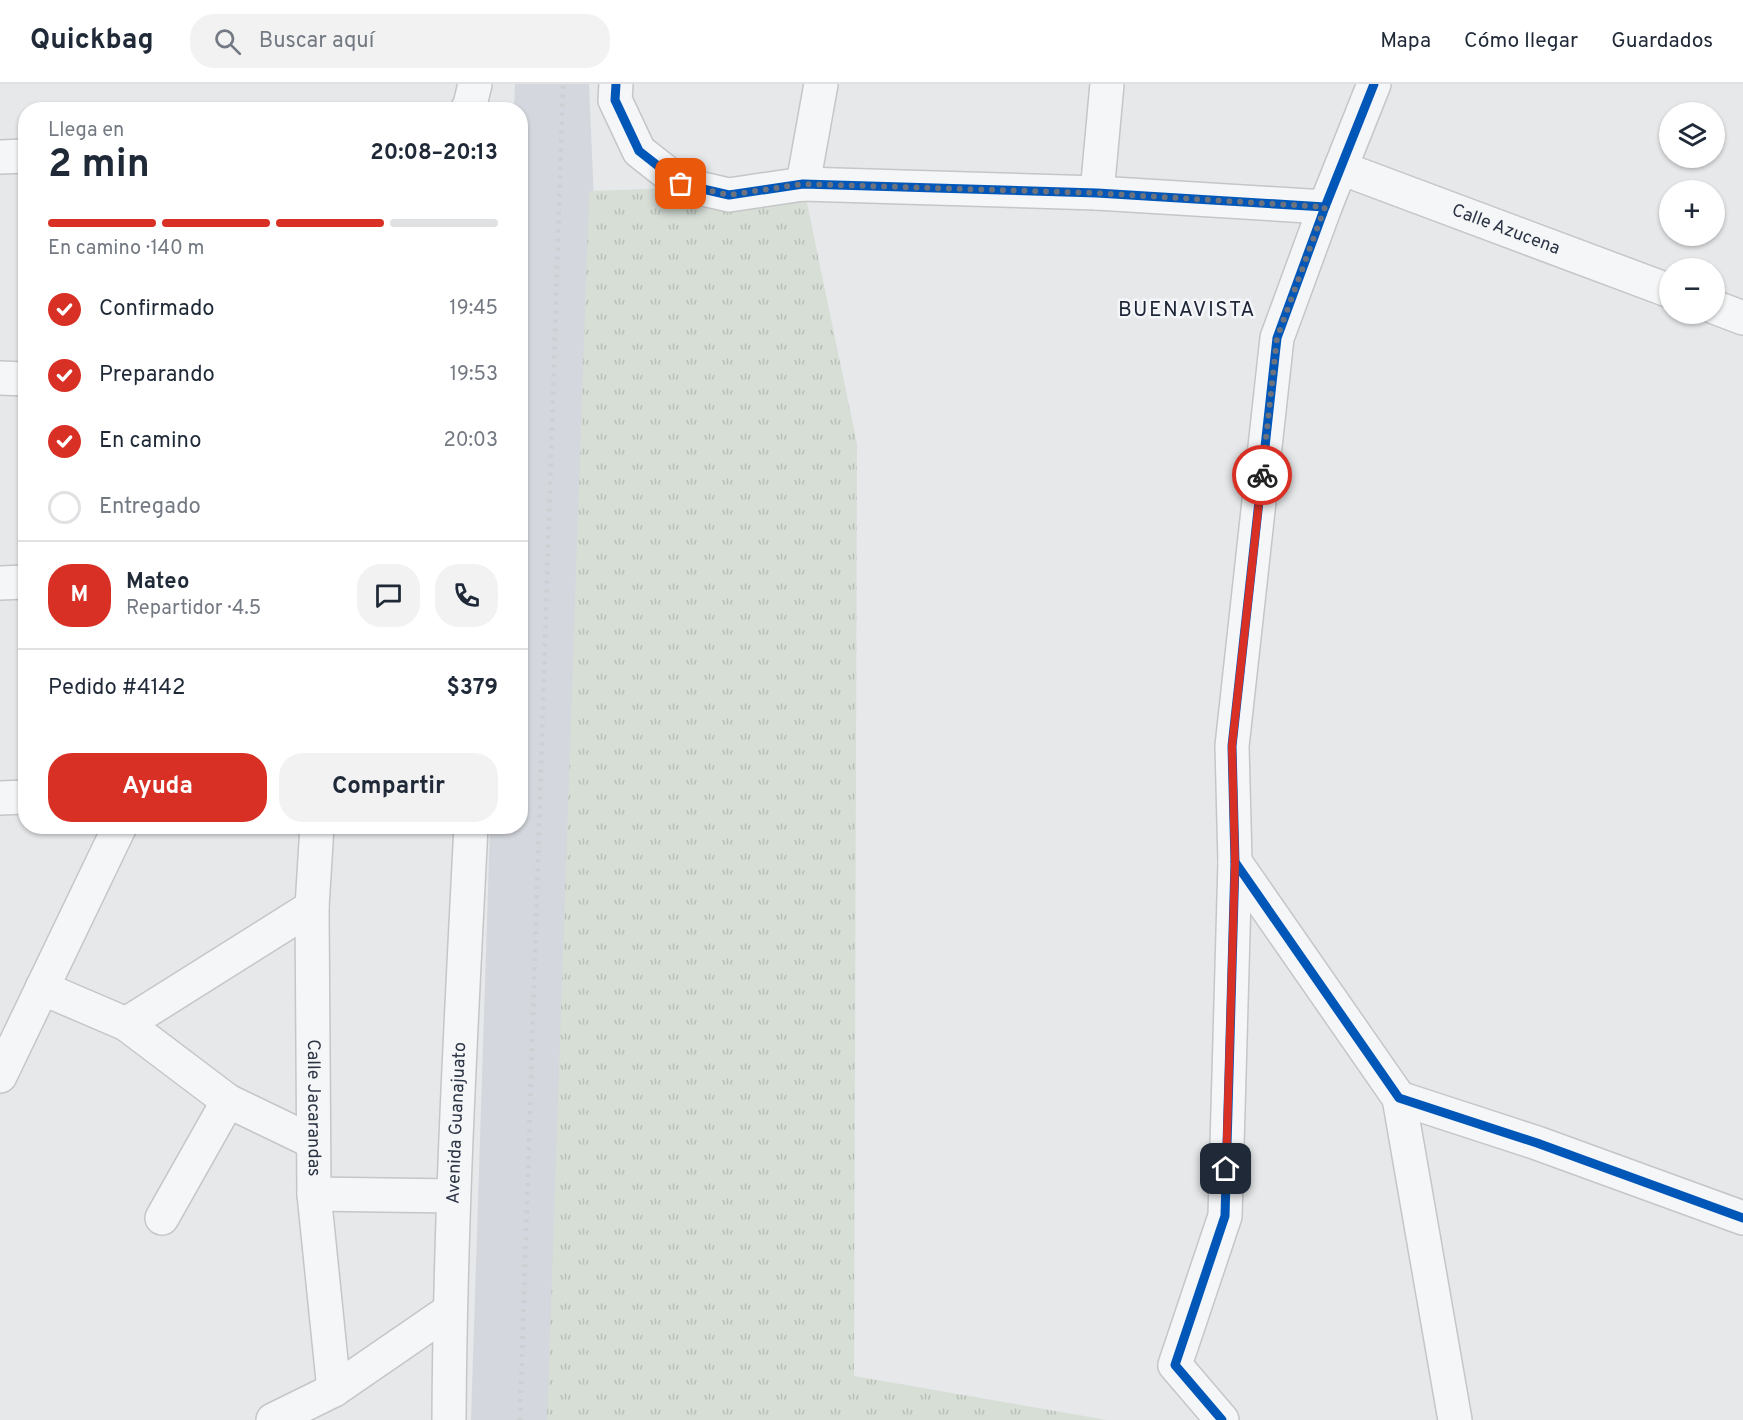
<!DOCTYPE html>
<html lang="es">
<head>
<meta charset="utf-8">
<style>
	:root { --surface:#fff; --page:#f2f2f3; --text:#1f2937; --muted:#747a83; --line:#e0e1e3; --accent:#d93025 }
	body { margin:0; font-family:Overpass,sans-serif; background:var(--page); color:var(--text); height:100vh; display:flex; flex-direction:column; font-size:22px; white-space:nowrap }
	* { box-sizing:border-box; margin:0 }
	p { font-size:20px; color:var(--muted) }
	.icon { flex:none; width:33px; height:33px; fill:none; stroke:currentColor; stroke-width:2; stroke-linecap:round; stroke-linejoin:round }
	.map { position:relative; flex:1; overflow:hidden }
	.side { position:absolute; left:18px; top:18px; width:510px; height:732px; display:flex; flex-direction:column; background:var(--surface); border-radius:24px; box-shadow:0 2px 4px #0004 }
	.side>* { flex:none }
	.buttons { position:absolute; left:1659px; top:18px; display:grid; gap:12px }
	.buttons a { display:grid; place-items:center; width:66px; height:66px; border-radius:50%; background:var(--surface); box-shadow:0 2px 4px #0004; font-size:30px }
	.pin { position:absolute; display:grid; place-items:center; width:51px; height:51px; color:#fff; margin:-26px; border-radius:12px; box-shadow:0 3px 9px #0006 }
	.courier { position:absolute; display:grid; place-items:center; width:60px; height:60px; margin:-30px; border:4px solid #d93025; border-radius:50%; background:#fff; color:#222; box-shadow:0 2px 8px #0007 }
	.headline em { font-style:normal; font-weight:700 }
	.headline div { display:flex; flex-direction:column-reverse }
	.headline { display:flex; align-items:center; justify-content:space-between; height:102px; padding:0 30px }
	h1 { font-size:39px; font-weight:700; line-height:45px }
	.bar { display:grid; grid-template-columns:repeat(4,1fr); gap:9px 6px; align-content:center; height:72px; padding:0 30px }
	.bar i { height:8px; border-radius:4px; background:var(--line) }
	.bar .selected { background:var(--accent) }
	.bar p { grid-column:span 4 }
	.line { display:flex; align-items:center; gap:15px; padding:0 30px; border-top:2px solid var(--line) }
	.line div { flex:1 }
	.round { display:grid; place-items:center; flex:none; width:63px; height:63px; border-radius:24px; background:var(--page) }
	ol { padding:0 30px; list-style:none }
	li { display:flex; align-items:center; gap:18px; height:66px }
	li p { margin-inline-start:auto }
	li .icon { padding:6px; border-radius:50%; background:var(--accent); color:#fff; stroke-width:4 }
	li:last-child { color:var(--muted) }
	li i { width:33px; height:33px; border:3px solid var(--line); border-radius:50% }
	.cta { display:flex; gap:12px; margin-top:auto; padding:12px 30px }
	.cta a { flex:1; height:69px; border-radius:24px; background:var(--accent); color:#fff; font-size:24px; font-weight:700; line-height:69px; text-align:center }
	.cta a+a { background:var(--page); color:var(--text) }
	header { display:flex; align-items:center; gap:36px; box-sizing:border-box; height:84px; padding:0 30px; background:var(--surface); border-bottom:2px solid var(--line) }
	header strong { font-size:28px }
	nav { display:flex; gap:33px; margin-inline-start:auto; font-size:21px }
	.search { width:420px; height:54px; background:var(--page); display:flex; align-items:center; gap:15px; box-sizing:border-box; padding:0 21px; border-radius:24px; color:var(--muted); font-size:22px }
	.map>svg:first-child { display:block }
</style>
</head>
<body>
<header>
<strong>Quickbag</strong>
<div class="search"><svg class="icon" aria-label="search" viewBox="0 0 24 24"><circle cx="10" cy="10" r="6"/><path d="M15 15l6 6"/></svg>Buscar aquí</div>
<nav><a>Mapa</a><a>Cómo llegar</a><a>Guardados</a></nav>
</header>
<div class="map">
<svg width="1743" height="1336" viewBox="0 0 1743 1336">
	<defs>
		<pattern id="park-tufts" width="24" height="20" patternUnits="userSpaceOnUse" patternTransform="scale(1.5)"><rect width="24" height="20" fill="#d6ded6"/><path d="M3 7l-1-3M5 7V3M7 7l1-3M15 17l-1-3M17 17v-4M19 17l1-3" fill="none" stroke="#b8bfb9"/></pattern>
	</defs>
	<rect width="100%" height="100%" fill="#e6e8ea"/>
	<path fill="#d4d7dd" d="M515 0H589L599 236 565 1336H471L490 743 520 742V26L514 25Z"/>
	<path fill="url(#park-tufts)" d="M803 100 857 360 854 1292 1107 1336H547L589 107Z"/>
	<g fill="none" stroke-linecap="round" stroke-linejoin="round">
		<defs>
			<g id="minor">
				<path d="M616 0 615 16 639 67 681 100 729 111 803 100 1097 109 1325 123"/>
				<path d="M467 26 470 21 475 0"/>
				<path d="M0 73 26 72"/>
				<path id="s1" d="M1341 84 1670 207"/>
				<path d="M803 100 821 0"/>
				<path d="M1097 109 1107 0"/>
				<path d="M1714 223 1743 234"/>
				<path d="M0 294 26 295"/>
				<path d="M0 499 26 498"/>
				<path d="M0 714 26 713"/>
				<path id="s2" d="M317 742 312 823 314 1110 334 1306"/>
				<path d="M1235 778 1399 1014 1537 1059 1743 1134"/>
				<path d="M42 904 126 940 228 1017 313 1058"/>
				<path d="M126 940 312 823"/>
				<path d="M0 992 120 742"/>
				<path d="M1399 1014 1455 1336"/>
				<path d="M314 1110 453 1112"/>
				<path d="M162 1134 228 1017"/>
				<path d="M273 1336 334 1306 449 1227"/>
				<path id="s3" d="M449 1336C450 1138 461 940 471 742"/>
				<path d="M1222 1336 1175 1281 1225 1132 1235 778 1232 662 1277 254 1325 123 1374 0"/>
			</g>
		</defs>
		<use href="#minor" stroke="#c4c6c8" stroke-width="36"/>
		<use href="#minor" stroke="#f5f6f7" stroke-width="33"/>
		<path stroke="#cecfd2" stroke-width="4.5" stroke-dasharray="3 6" stroke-linecap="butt" d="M520 1336 563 0"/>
		<defs>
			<g id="cycleway">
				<path d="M616 0 615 16 639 67 681 100 729 111 803 100 1097 109 1325 123"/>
				<path d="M1235 778 1399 1014 1537 1059 1743 1134"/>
				<path d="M1222 1336 1175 1281 1225 1132 1235 778 1232 662 1277 254 1325 123 1374 0"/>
			</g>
		</defs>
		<use href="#cycleway" stroke="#f4f6f9" stroke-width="13"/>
		<use href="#cycleway" stroke="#0057b8" stroke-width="9"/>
	</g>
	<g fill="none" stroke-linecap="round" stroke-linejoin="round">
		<path stroke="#6c737f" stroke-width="6" stroke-dasharray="0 10.8" d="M681 100 729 111 803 100 1096 109 1325 123 1277 254 1262 391"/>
		<path stroke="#d93025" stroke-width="8" d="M1226 1085 1235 778 1232 662 1262 391"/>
	</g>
	<g text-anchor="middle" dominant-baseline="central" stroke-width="5" stroke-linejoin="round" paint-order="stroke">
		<g font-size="18" fill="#2b3445" stroke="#f4f6f9">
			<text stroke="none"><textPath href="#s1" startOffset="176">Calle Azucena</textPath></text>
			<text stroke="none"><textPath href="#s2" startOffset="282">Calle Jacarandas</textPath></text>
			<text stroke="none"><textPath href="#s3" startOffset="297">Avenida Guanajuato</textPath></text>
		</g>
		<g font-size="21" letter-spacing="1.5" fill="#1d2536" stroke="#f4f6f9">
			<text x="1187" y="226">BUENAVISTA</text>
		</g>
	</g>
</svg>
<div class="buttons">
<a><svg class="icon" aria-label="layers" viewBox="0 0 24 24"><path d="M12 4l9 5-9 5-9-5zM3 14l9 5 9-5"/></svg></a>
<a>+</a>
<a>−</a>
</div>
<div class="pin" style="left:681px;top:100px;background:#ea580c"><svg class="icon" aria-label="bag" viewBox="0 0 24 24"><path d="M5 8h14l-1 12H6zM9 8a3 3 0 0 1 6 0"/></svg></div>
<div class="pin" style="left:1226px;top:1085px;background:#1f2937"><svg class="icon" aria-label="home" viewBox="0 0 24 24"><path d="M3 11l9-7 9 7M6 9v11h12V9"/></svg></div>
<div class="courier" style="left:1262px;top:391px"><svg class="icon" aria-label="bike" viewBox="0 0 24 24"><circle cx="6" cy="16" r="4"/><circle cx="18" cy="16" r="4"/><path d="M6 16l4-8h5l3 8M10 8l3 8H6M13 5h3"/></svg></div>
<section class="side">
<div class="headline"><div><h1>2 min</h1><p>Llega en</p></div><em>20:08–20:13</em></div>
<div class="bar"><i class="selected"></i><i class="selected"></i><i class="selected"></i><i></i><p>En camino · 140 m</p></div>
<ol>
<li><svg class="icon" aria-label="check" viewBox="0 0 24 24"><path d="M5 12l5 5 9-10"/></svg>Confirmado<p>19:45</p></li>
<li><svg class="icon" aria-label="check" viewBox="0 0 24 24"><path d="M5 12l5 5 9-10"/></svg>Preparando<p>19:53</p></li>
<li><svg class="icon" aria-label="check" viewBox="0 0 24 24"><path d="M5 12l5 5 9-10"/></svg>En camino<p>20:03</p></li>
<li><i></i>Entregado</li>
</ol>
<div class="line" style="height:108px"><b class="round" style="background:var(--accent);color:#fff">M</b><div><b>Mateo</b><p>Repartidor · 4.5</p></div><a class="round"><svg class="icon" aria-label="chat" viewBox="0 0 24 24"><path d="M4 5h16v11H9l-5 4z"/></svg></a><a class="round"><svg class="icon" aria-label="phone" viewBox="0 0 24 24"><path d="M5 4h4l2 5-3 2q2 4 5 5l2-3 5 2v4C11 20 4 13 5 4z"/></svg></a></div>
<div class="line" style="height:78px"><div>Pedido #4142</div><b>$379</b></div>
<div class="cta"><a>Ayuda</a><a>Compartir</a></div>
</section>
</div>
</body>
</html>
